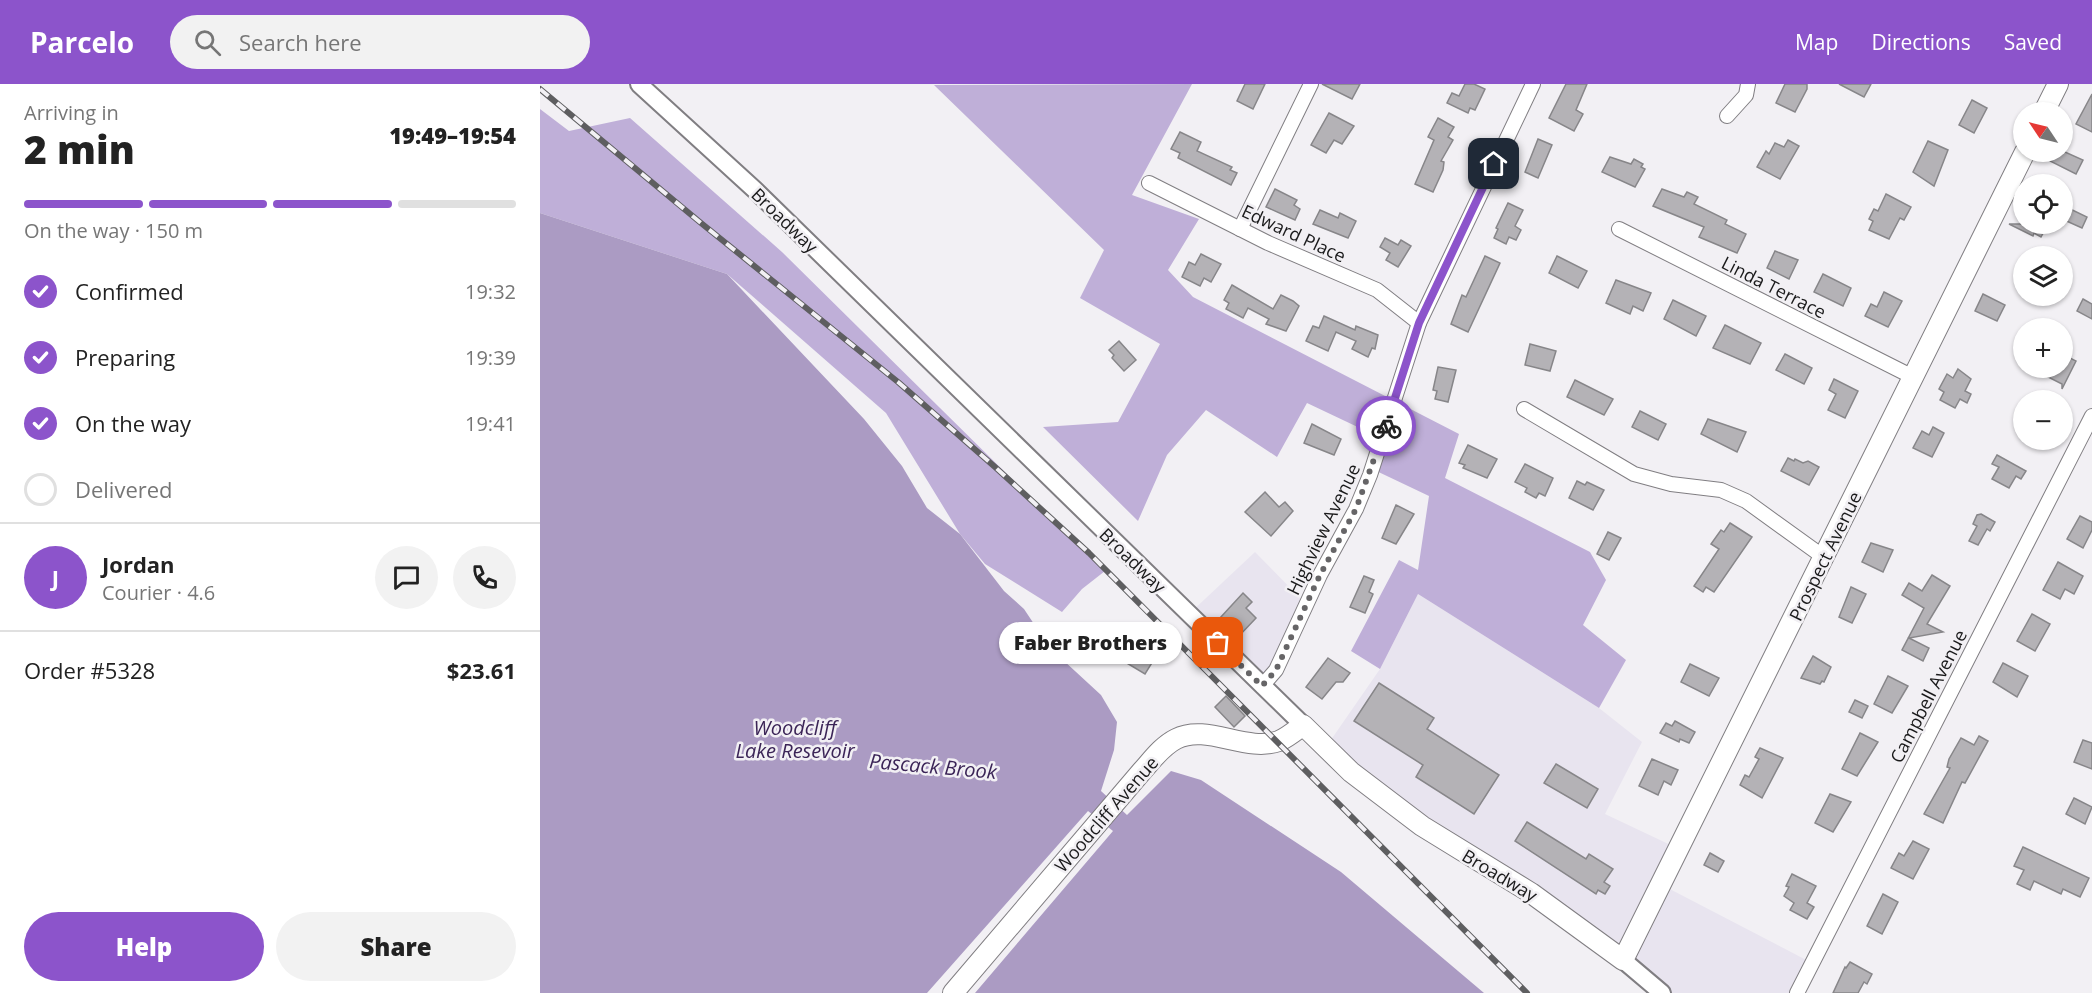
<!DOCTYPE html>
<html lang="en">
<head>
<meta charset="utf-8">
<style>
	:root { --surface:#fff; --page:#f2f2f2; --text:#222; --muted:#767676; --line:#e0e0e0; --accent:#8c54cb }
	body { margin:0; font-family:"Open Sans",sans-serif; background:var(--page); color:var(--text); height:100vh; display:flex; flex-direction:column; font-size:22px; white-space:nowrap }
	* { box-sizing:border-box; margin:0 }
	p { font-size:20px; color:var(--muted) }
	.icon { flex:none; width:33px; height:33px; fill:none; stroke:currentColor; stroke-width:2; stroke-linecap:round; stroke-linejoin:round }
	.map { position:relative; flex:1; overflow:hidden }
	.drawer { display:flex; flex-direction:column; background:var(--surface); width:540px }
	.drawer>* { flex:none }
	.needle { width:39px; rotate:305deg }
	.buttons { position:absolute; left:1473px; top:18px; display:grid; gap:12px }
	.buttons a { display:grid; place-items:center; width:60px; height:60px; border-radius:50%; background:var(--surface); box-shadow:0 2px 4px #0004; font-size:30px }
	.pin { position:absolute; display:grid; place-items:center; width:51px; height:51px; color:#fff; margin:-26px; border-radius:12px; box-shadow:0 3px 9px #0006 }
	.courier { position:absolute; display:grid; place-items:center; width:60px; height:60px; margin:-30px; border:4px solid #8c54cb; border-radius:50%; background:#fff; color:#222; box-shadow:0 2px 8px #0007 }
	.bubble { position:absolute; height:42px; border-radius:21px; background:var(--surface); box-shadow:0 2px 4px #0004; font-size:20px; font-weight:800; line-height:42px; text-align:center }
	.head em { font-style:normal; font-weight:800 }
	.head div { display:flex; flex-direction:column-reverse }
	.head { display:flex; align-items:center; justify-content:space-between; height:102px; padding:0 24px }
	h1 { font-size:39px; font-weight:800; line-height:45px }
	.bar { display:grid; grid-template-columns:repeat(4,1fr); gap:9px 6px; align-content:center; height:72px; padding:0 24px }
	.bar i { height:8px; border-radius:4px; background:var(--line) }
	.bar .selected { background:var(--accent) }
	.bar p { grid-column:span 4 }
	.line { display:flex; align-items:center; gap:15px; padding:0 24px; border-top:2px solid var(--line) }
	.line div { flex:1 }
	.round { display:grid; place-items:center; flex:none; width:63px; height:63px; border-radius:32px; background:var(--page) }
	ol { padding:0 24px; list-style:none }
	li { display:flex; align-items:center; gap:18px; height:66px }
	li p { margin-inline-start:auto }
	li .icon { padding:6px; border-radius:50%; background:var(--accent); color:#fff; stroke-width:4 }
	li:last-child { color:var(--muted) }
	li i { width:33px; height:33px; border:3px solid var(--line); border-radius:50% }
	.action { display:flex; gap:12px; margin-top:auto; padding:12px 24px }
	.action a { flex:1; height:69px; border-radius:36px; background:var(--accent); color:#fff; font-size:24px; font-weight:800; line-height:69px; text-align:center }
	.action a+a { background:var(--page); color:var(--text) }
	header { display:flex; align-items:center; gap:36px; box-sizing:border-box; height:84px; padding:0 30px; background:var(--accent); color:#fff }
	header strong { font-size:28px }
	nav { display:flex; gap:33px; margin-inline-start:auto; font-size:21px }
	.search { width:420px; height:54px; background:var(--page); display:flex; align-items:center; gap:15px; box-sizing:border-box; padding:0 21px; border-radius:33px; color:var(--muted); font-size:22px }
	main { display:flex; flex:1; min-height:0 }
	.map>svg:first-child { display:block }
</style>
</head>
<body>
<header>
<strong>Parcelo</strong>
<div class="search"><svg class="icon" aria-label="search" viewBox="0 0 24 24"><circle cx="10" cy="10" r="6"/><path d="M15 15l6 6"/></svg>Search here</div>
<nav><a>Map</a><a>Directions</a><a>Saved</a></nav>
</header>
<main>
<section class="drawer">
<div class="head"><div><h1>2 min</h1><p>Arriving in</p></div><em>19:49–19:54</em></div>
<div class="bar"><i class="selected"></i><i class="selected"></i><i class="selected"></i><i></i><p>On the way · 150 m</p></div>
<ol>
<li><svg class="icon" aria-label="check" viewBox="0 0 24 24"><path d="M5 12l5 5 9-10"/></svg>Confirmed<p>19:32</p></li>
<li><svg class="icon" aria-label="check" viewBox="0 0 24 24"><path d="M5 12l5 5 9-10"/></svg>Preparing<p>19:39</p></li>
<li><svg class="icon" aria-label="check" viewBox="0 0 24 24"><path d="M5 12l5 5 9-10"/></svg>On the way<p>19:41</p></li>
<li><i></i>Delivered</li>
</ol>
<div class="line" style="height:108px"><b class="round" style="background:var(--accent);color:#fff">J</b><div><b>Jordan</b><p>Courier · 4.6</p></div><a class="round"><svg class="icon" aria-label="chat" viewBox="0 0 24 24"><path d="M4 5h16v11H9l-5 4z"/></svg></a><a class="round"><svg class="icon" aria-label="phone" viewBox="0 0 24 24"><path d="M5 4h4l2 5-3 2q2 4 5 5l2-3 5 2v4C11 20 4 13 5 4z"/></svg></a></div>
<div class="line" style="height:78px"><div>Order #5328</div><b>$23.61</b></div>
<div class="action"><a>Help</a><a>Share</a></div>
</section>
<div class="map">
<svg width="1552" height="909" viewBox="0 0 1552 909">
	<rect width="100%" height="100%" fill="#f2f0f4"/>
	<g fill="#e8e4ef">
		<path d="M715 468 766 520 722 602 649 530Z"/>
		<path d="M878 510 1059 624 1102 658 1065 730 1139 765 1122 801 1272 879 1260 909H1122L786 663 840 585Z"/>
	</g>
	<g fill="#bfafd8">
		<path d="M652 0 592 111 659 135 628 186 653 213 919 350 905 394 1050 468 1066 496 1043 541 1086 576 1059 624 878 510 840 585 811 567 859 476 878 486 889 412 828 383 843 355 767 319 737 373 666 326 627 371 598 437 503 343 578 338 620 260 540 214 564 166 394 1Z"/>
		<path d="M0 25 29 47 90 34 242 168 565 487 542 505 522 528 445 480 420 450 346 329 187 190 0 129Z"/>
	</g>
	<path fill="#ab9bc3" d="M0 129 187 190 324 335 362 382 387 424 420 450 464 507 484 525 510 564 561 611 577 638 574 666 561 707 587 731 631 687 661 696 801 788 944 909H435L573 747 548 727 387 909H0Z"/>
	<g fill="#b4b2b6" stroke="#878689" stroke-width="1.5">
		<path d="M705 0H725L713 25 697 17Z"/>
		<path d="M782 0H820L812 15Z"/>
		<path d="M925 0H934L945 5 935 26 930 24 928 29 907 19 912 9 919 12Z"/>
		<path d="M1026 0H1047L1036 26 1043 30 1034 47 1009 34Z"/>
		<path d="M1245 0H1267V5L1255 28 1236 19Z"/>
		<path d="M1299 0H1331L1324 13Z"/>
		<path d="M1552 10V48L1536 40Z"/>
		<path d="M1432 16 1447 24 1434 49 1419 41Z"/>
		<path d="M789 29 814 42 802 60 794 56 786 69 771 61Z"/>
		<path d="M898 34 914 43 908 53 913 56 901 77 904 78 903 86 893 108 875 100 894 56 888 53Z"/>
		<path d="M640 48 661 58 657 67 692 83 690 86 697 89 691 101 638 74 640 69 631 65Z"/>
		<path d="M998 55 1012 61 998 94 985 88Z"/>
		<path d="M1248 56 1259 62 1240 95 1217 83 1226 67 1229 70 1235 59 1244 63Z"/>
		<path d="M1388 57 1408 66 1394 102 1373 88Z"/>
		<path d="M1512 68H1525L1543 76 1536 90 1508 76Z"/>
		<path d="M1070 73 1091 80 1094 75 1103 80 1101 83 1105 85 1095 103 1062 88Z"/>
		<path d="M735 105 757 116 754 121 760 125 755 136 726 123Z"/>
		<path d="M1122 105 1144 113 1147 108 1158 113 1154 120 1187 136 1185 140 1206 150 1197 169 1159 153 1164 143 1113 122Z"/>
		<path d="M1346 110 1371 123 1364 136 1360 134 1349 155 1329 146 1333 137 1329 135 1334 125 1338 127Z"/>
		<path d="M968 119 983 126 975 142 981 146 976 156 969 153 966 160 954 154 958 145 956 144Z"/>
		<path d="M1522 121 1547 133 1542 144 1522 135Z"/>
		<path d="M780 126 798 134 800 129 816 137 808 154 773 140Z"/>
		<path d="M1469 140H1508L1501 153 1494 149 1493 152Z"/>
		<path d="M845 154 858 161 861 156 871 162 858 183 846 176 850 169 840 163Z"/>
		<path d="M1235 167 1258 176 1249 195 1227 184Z"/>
		<path d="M661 170 681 180 671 198 664 194 660 202 642 193 649 178 655 181Z"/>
		<path d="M945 172 960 179 928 248 911 240 922 211 926 213Z"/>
		<path d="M1017 172 1047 187 1038 204 1009 189Z"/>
		<path d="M1283 190 1311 204 1303 222 1274 208Z"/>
		<path d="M1076 196 1111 209 1103 227 1093 222 1090 230 1066 219Z"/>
		<path d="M692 201 733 225 741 211 753 217 759 222 746 247 726 240 729 235 708 224 703 234 686 225 689 219 684 216Z"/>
		<path d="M1344 208 1362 217 1348 243 1325 232 1331 220 1337 223Z"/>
		<path d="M1443 210 1465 221 1457 237 1435 227Z"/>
		<path d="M1543 215 1552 220V235L1537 227Z"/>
		<path d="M1133 216 1166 232 1156 252 1124 235Z"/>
		<path d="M784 232 815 246 816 242 838 251 835 265 832 264 828 273 812 265 816 257 796 248 788 267 766 257 773 242 779 244Z"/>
		<path d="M1185 241 1221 259 1210 280 1173 264Z"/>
		<path d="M579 257 596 276 584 287 572 274 574 271 569 266Z"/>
		<path d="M990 260 1016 267 1010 287 985 281Z"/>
		<path d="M1245 270 1272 284 1264 300 1236 286Z"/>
		<path d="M1522 270 1536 277 1522 305V300L1506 292 1510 284H1522Z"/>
		<path d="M898 283 916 286 908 318 895 315 897 307 893 306Z"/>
		<path d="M1418 285 1431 295 1425 307 1431 310 1427 319 1420 315 1415 324 1400 316 1404 308 1399 305 1407 290 1413 294Z"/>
		<path d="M1294 295 1318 307 1305 334 1288 326 1296 310 1289 306Z"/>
		<path d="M1035 296 1073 315 1064 331 1027 313Z"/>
		<path d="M1100 327 1126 340 1118 356 1092 343Z"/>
		<path d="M1168 335 1206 348 1197 368 1161 350Z"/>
		<path d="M772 340 801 355 794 371 764 359Z"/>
		<path d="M1393 343 1404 349 1392 373 1373 364 1382 347 1389 351Z"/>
		<path d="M928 361 957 375 947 394 923 384 925 381 919 379Z"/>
		<path d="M1457 371 1486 387 1481 395 1476 392 1469 404 1452 395 1459 383 1452 380Z"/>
		<path d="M1248 374 1254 377 1255 375 1263 379 1268 377 1279 383 1269 401 1241 387Z"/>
		<path d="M985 380 1013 394 1005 412 999 409 996 414 985 408 987 404 975 398Z"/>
		<path d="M1037 397 1045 401 1047 398 1064 406 1053 426 1029 414Z"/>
		<path d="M725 408 739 423 745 418 753 427 731 452 705 428Z"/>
		<path d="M856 421 874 430 856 460 842 454Z"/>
		<path d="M1441 430 1455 438 1450 447 1447 445 1438 461 1429 457 1437 442 1433 440 1437 431Z"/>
		<path d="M1540 432 1552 438V446L1543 464 1527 455Z"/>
		<path d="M1190 439 1212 453 1174 508 1166 503 1163 508 1154 502 1179 465 1171 460 1181 446 1184 448Z"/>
		<path d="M1068 448 1081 454 1069 476 1057 470Z"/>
		<path d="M1331 459 1353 466 1343 488 1322 478Z"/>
		<path d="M1518 478 1543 492 1534 510 1525 505 1520 515 1503 506Z"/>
		<path d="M1392 491 1410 502 1387 540 1403 548 1369 554 1389 564 1383 577 1362 566 1384 524 1362 511 1369 499 1382 507Z"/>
		<path d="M824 492 834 496 829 508 833 510 825 529 810 523Z"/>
		<path d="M1311 503 1326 510 1312 539 1299 533Z"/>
		<path d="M703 509 712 518 706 524 716 534 699 552 680 534Z"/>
		<path d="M1492 530 1510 540 1495 567 1477 557Z"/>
		<path d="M594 554 618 569 605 590 580 575Z"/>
		<path d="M1273 572 1291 583 1284 598 1282 597 1280 600 1261 594Z"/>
		<path d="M788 574 810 589 803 598H796L782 615 766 603Z"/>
		<path d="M1463 579 1488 592 1477 613 1453 598Z"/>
		<path d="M1150 580 1179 594 1169 612 1141 598Z"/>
		<path d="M1348 592 1368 602 1352 629 1334 620Z"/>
		<path d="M839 599 894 634 887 645 959 691 934 730 876 693 883 681 814 637Z"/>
		<path d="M686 612 705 632 694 643 675 623Z"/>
		<path d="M1315 616 1328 622 1322 634 1309 628Z"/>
		<path d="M1135 637 1155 648 1149 659 1140 655 1139 658 1120 649 1126 639 1132 642Z"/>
		<path d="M1320 649 1338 658 1317 692 1302 685Z"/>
		<path d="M1439 652 1448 657 1425 699 1422 698 1403 739 1384 730 1410 684 1407 683 1409 675 1421 654 1434 661Z"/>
		<path d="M1543 656 1552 659V685L1534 678Z"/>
		<path d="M1220 664 1243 674 1222 714 1200 701 1205 691 1209 693 1219 675 1215 673Z"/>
		<path d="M1112 675 1138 686 1131 701 1124 697 1118 711 1099 702Z"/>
		<path d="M1016 680 1058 705 1047 724 1004 699Z"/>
		<path d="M1290 710 1311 718 1293 748 1275 739Z"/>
		<path d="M1534 714 1552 723 1545 740 1526 730Z"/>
		<path d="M987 738 1046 775 1049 770 1073 785 1064 798 1070 802 1065 810 1058 806 1056 810 975 757Z"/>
		<path d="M1373 757 1389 765 1373 795 1351 784 1359 769 1364 772Z"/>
		<path d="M1483 763 1549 794 1540 813 1523 805 1521 810 1494 797 1490 806 1477 800 1484 786 1474 782Z"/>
		<path d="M1170 769 1184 777 1178 788 1164 781Z"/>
		<path d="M1252 790 1276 802 1267 819 1274 823 1267 835 1250 826 1254 819 1244 812 1249 803 1246 802Z"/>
		<path d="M1343 810 1358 818 1342 850 1327 842Z"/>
		<path d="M1310 878 1332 890 1327 900 1324 898 1318 909H1293L1305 883 1306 884Z"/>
	</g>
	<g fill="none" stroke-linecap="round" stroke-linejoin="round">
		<defs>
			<g id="minor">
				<path d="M1187 32 1206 11 1208 0"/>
				<path d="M609 99 728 159 837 206 879 239"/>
				<path d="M700 145 771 0"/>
				<path d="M1079 145 1373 293"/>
				<path d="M984 325 1094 390 1131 400 1181 406 1206 417 1285 474"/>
				<path d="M722 602 736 586 780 491 816 425 830 391 879 239 993 0"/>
				<path d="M1257 909 1552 332"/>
			</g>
			<g id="tertiary">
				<path d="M99 0 215 106 763 641"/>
				<path d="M1083 876 1122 909"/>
			</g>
			<g id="secondary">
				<path d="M1504 28 1518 0"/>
				<path d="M413 909 602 687C612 676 622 662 636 655 667 639 706 669 739 657 748 653 755 647 763 641L811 688 882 742 991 809 1083 876 1485 68"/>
			</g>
		</defs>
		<use href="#minor" stroke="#807e82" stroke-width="16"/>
		<use href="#tertiary" stroke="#807e82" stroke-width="20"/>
		<use href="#secondary" stroke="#807e82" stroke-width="22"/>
		<use href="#minor" stroke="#fff" stroke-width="14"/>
		<use href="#tertiary" stroke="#fff" stroke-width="16"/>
		<use href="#secondary" stroke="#fff" stroke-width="20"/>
		<defs>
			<path id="rail" d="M0 5 161 139 358 298 455 383 549 469 987 909"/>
		</defs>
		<use href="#rail" stroke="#5e5e60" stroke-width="6"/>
		<use href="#rail" stroke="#f2f0f4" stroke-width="4" stroke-dasharray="11" stroke-linecap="butt"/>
	</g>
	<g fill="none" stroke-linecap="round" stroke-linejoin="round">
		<path stroke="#666567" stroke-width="6" stroke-dasharray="0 10.8" d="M678 559 722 602 736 586 780 491 816 425 846 342"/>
		<path stroke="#8c54cb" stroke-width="8" d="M846 342 879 239 954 80"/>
	</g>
	<g text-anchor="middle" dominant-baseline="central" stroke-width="5" stroke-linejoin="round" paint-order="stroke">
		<g font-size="18" fill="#1a1a1b" stroke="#f2f0f4">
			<text transform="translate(245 136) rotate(44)">Broadway</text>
			<text transform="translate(754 149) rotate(25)">Edward Place</text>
			<text transform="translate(1234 203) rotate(27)">Linda Terrace</text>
			<text transform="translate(783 445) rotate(-64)">Highview Avenue</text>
			<text transform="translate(1285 472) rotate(-64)">Prospect Avenue</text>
			<text transform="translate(593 476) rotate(44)">Broadway</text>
			<text transform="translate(1388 612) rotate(-63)">Campbell Avenue</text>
			<text transform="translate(566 730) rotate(-49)">Woodcliff Avenue</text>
			<text transform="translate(960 791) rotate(31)">Broadway</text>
		</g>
		<g font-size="20" font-style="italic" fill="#3b2457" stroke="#f2f0f4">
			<text x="255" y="643">Woodcliff<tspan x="255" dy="23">Lake Resevoir</tspan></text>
			<text transform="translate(393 682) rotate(5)">Pascack Brook</text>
		</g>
	</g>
</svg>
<div class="buttons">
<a><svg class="needle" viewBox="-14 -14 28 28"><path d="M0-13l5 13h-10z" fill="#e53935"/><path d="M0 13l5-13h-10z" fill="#767676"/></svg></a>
<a><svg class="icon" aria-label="locate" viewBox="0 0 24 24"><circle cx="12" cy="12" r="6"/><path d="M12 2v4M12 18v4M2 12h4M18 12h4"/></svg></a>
<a><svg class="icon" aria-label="layers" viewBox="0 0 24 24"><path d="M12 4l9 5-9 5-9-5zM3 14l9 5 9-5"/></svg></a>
<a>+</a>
<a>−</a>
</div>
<div class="pin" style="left:678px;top:559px;background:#ea580c"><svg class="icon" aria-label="bag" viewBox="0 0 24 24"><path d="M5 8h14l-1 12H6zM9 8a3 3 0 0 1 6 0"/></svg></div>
<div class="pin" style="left:954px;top:80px;background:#1f2937"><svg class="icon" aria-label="home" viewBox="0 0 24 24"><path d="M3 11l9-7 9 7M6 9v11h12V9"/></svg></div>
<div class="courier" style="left:846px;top:342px"><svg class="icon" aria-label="bike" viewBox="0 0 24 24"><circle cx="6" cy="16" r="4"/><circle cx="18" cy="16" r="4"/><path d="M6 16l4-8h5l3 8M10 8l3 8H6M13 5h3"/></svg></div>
<div class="bubble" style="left:459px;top:538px;width:183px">Faber Brothers</div>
</div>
</main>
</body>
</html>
